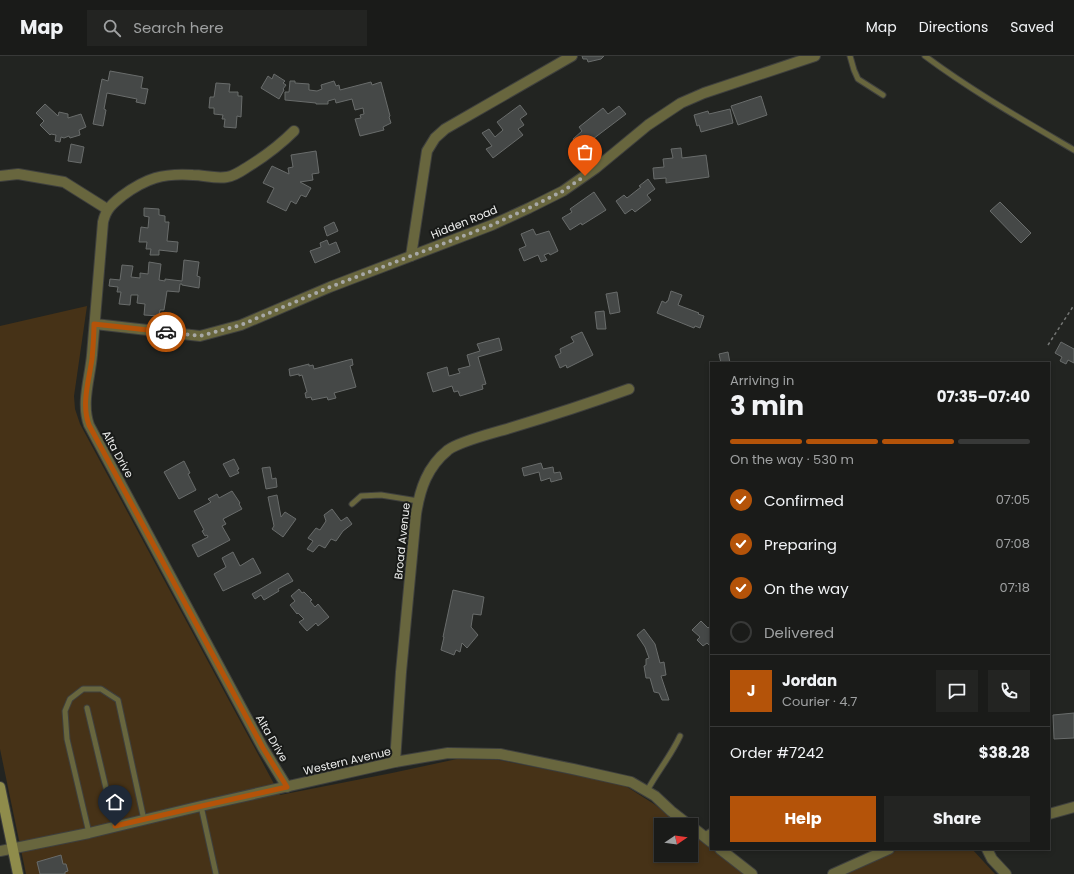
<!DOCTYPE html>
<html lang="en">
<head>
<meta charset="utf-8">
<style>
	:root { --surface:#1a1b19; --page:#232422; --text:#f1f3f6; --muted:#9fa1a2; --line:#383938; --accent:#b45309 }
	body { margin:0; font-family:Poppins,sans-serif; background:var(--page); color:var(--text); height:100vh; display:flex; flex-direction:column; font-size:15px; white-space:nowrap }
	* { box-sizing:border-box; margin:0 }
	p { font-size:13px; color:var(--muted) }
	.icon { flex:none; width:22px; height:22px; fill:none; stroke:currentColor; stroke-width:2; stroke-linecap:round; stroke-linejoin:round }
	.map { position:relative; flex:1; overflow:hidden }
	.panel { position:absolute; left:710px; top:306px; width:340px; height:488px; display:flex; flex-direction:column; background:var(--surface); border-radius:0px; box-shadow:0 2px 6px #0003,0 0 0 1px var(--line) }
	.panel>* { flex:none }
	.needle { width:26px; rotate:77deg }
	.controls { position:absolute; left:654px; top:762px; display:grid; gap:8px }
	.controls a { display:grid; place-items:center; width:44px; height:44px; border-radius:0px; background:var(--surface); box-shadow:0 2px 6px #0003,0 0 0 1px var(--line); font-size:20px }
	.pin { position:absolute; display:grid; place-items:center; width:34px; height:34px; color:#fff; margin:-41px -17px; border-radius:50% 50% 50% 0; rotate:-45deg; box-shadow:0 0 4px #0007 }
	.pin .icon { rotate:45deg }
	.courier { position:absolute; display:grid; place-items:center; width:40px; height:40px; margin:-20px; border:3px solid #b45309; border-radius:50%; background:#fff; color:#222; box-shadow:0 1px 5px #0007 }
	.overview em { font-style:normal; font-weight:700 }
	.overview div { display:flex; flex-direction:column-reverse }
	.overview { display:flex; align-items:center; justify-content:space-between; height:68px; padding:0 20px }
	h1 { font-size:26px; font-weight:700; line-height:30px }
	.bar { display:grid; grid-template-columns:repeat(4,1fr); gap:6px 4px; align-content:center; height:48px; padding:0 20px }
	.bar i { height:5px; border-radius:3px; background:var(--line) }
	.bar .active { background:var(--accent) }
	.bar p { grid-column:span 4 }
	.line { display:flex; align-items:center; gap:10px; padding:0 20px; border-top:1px solid var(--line) }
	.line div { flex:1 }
	.round { display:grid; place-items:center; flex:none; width:42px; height:42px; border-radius:0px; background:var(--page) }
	ol { padding:0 20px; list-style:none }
	li { display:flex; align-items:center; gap:12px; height:44px }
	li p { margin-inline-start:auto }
	li .icon { padding:4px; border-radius:50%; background:var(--accent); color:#fff; stroke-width:4 }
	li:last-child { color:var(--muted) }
	li i { width:22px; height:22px; border:2px solid var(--line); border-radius:50% }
	.cta { display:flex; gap:8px; margin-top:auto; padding:8px 20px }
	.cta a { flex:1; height:46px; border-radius:0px; background:var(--accent); color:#fff; font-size:16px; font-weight:700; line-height:46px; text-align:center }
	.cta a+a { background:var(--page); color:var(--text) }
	header { display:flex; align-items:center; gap:24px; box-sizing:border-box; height:56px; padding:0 20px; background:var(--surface); border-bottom:1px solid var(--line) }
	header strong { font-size:19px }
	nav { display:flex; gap:22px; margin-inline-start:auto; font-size:14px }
	.search { width:280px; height:36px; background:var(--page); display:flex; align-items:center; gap:10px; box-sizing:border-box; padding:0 14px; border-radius:0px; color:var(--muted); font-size:15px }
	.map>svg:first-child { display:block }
</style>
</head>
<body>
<header>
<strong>Map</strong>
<div class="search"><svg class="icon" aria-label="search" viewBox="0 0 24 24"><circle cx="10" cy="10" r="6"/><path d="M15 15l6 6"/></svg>Search here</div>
<nav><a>Map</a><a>Directions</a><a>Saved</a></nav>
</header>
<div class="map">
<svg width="1074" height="818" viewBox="0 0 1074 818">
	<rect width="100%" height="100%" fill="#222421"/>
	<g fill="#463217">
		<path d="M87 250 74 340 75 353 80 368 280 739 392 717 457 703 499 704 624 729 654 748 681 769H661V799H691V776L744 818H26L0 693V270Z"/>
		<path d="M900 793H972L995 818H844Z"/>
	</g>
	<g fill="#454847" stroke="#696c6b">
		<path d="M582 0H604L601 3 588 6 587 3H583Z"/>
		<path d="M110 15 143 21 141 32 148 33 145 48 136 46 137 43 107 37 104 53 106 54 103 70 93 68 102 23 108 25Z"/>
		<path d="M274 18 285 25 283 27 286 29 283 33 284 34 279 43 261 32 268 20 272 23Z"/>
		<path d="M290 25H295V27L309 28V34L317 35 322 33 321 29 334 25 336 30 339 29 340 34 371 26 372 29 381 26 390 60 389 61 391 67 383 71 384 74 360 80 355 63 361 62 360 59 364 58 363 52 355 54 352 43 336 47 335 43 328 45V48H316V47L285 44V36H289Z"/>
		<path d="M216 27 230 28 229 36H238V40H242L241 61 237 60 236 72 224 71 225 63H222L223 59 214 58V52H209L210 41H214Z"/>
		<path d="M761 40 767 59 738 69 731 50Z"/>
		<path d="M45 48 58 60 59 56 68 58V62L81 58 86 71 79 74 80 79 70 82 69 80 64 82 61 81 60 86 55 85 56 79 51 78 50 79 40 69 44 65 36 57Z"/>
		<path d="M520 49 527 58 520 63 524 69 518 73 523 79 493 102 486 93 492 90 482 77 489 73 495 81 503 74 497 66Z"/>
		<path d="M619 50 626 58 589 86 590 88 582 94 573 83 582 75 579 71 603 52 608 58Z"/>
		<path d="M730 53 733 67 701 76 699 69 697 70 694 59 708 55 709 58Z"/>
		<path d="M71 88 84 91 81 107 68 105Z"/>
		<path d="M681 92 682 102 706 99 709 121 666 127V122L654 123 653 112 664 111 663 103 673 102 671 93Z"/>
		<path d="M316 95 319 117 312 118 313 124 300 126 311 132 306 141 301 139 296 148 291 145 286 155 267 146 274 132 263 127 272 110 289 118 288 112 293 111 291 99Z"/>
		<path d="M648 123 655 133 647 139 651 144 635 156 632 153 625 158 616 145 624 139 627 142 641 131 639 130Z"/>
		<path d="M594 136 606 154 582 169 581 167 570 174 562 162 572 156 570 153Z"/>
		<path d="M1000 146 1031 177 1021 187 990 155Z"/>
		<path d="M144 152 159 153V159L165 160V166H169L167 185 178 186 177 196 159 194V199H150L151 193H146L147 186H139L141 171 148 172 149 161 144 160Z"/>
		<path d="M334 166 338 175 327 180 324 171Z"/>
		<path d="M533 173 536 179 549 175 558 195 550 199 549 197 544 199 547 204 541 206 538 199 524 205 519 193 526 190 521 178Z"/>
		<path d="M327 184 329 189 336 186 340 196 315 207 310 195 321 191 320 187Z"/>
		<path d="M184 204 199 206 197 220 200 221 199 232 182 229V228H180L179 236 167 235 164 254H160L159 260 144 259 145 248 137 247 138 239H131L130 249 119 248 121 236H117L118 231 109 230 110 223 120 224 122 209 133 210 131 221 140 222V217L148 218 149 206 161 208 159 224 165 225V223L182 225Z"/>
		<path d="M671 235 682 239 678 249 699 257 698 258 704 260 700 272 695 270 694 272 657 257 662 245 666 247 667 245H668Z"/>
		<path d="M617 236 620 256 610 258 606 238Z"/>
		<path d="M604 255 606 273H597L595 256Z"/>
		<path d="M582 276 593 299 567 312 566 309 560 312 555 300 561 297 560 293 574 286 571 281Z"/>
		<path d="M499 282 502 294 478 301 486 328 482 329 483 333 460 340 458 335 454 336 452 330 433 336 427 317 447 311 449 320 460 317 458 313 470 310 467 299 480 295 477 288Z"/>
		<path d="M1061 286 1074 293V307L1068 304 1066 308 1060 305 1062 301 1055 297Z"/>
		<path d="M728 296 730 307H721L719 298Z"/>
		<path d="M352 303 353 309 350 310 356 331 334 337 336 342 328 344 327 341 312 344 311 341 306 342 305 337 307 336 302 319 299 320V318L290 320 289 313 309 308V310L313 309 314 313Z"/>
		<path d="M234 403 239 413 237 414 239 417 230 421 223 408Z"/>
		<path d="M184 405 190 417 188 418 196 434 179 443 164 416Z"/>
		<path d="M541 407 543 413 553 411 554 417 560 416 562 423 551 426 550 422 541 425 539 416 524 420 522 412Z"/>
		<path d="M270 411 272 423 276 422 277 431 266 433 262 412Z"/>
		<path d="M232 435 240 447 239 448 242 453 223 463 226 468 222 470 230 484 198 501 192 489 208 481 207 479 205 480 202 475 204 474 194 455 211 446 208 443 217 438 219 442Z"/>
		<path d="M277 439 281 461 285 456 296 463 283 481 272 473 274 470 268 441Z"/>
		<path d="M332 453 341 465 347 461 352 468 343 475 336 485 331 483 325 492 319 489 313 496 307 493 313 485 308 482 316 472 320 474 326 465 324 459Z"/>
		<path d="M233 496 240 510 253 502 261 517 223 535 214 518 226 511 222 502Z"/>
		<path d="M288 517 293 525 278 533 279 535 264 544 261 539 255 543 252 538Z"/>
		<path d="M299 533 302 537 304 536 312 544 310 545 315 551 318 548 329 561 318 570 316 567 307 575 299 566 304 563 298 557 297 558 290 549 295 545 291 540Z"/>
		<path d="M453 534 484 541 481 559 473 558 471 571 478 579 467 592 462 587 460 596 456 594 454 599 441 594 444 581H443Z"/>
		<path d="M701 565 708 572 710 570 711 572V591L707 587 703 590 697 584 700 581 692 574Z"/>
		<path d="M644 573 655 588 660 607 664 606 666 619 661 620 669 644H662L659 637 654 636 650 622H646L644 610 646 609V603L649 602 645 591 637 579Z"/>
		<path d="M1074 657V682L1054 683 1053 659Z"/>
		<path d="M61 799 63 808H66L68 815 65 816V818H40L37 806Z"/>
	</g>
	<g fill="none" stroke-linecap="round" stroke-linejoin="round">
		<defs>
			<g id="lane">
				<path d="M850 0 854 14 858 23 883 39"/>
				<path d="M925 0C972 35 1023 64 1074 94"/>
				<path d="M352 448 361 440 381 439 418 445"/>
				<path d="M87 652 115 770"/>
				<path d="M647 735C657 716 671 700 680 680"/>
				<path d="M201 750 216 818"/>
				<path d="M89 777 67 683 65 655 70 643 83 633H101L118 644 144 764"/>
				<path d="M703 780 711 775"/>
			</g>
			<g id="street">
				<path d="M0 120 18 118 64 126 107 153"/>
				<path d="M411 200 427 95 435 82 445 73 572 0"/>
				<path d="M95 268 200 280 241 269 330 231 492 169 529 152 563 135 596 112 648 69 681 47 704 37 815 0"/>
				<path d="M395 706 401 616 416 458C420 433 427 411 448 394 460 385 494 377 510 372 550 360 590 347 629 333"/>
				<path d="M287 731 263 692 89 369C81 347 90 322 92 299 96 255 99 210 103 166 106 153 112 148 122 140 146 122 163 117 193 119 204 119 215 123 227 121 234 120 240 116 246 112 264 101 279 90 294 75"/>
				<path d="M1049 758 1074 751"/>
				<path d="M691 770 711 786"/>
				<path d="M720 793 752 818"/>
				<path d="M987 793 992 803 1006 818"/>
				<path d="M0 795 89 777 201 750 395 706 448 697 500 698 573 713 631 726 655 740 671 755 689 769"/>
				<path d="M833 818 889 793"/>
			</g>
			<path id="secondary" d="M0 731 18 818"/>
		</defs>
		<use href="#lane" stroke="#3f403e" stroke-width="7"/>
		<use href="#street" stroke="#3f403e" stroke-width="12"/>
		<use href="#secondary" stroke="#3f403e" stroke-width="12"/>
		<path stroke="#757775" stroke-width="1.5" stroke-dasharray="3 3" stroke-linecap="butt" d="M1048 289 1074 249"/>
		<use href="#lane" stroke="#68663e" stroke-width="5"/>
		<use href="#street" stroke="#68663e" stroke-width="10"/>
		<use href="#secondary" stroke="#8f8c4b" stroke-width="10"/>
	</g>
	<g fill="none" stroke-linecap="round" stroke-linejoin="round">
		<path stroke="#a7a8a6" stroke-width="4" stroke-dasharray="0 7.2" d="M166 276 200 280 241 269 330 231 492 169 529 152 563 135 585 120"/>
		<path stroke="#b45309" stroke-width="5" d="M115 770 202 750 287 731 263 692 89 369C81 348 89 324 92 303 93 292 94 280 94 268L166 276"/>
	</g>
	<g text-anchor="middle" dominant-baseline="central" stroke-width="4" stroke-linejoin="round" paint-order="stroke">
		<g font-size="11" fill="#eeefee" stroke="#181a18">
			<text transform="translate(464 166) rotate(-22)">Hidden Road</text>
			<text transform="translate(118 398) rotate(61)">Alta Drive</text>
			<text transform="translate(402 485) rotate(-84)">Broad Avenue</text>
			<text transform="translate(272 682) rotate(60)">Alta Drive</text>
			<text transform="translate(347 705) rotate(-13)">Western Avenue</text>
		</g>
	</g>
</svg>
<div class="controls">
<a><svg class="needle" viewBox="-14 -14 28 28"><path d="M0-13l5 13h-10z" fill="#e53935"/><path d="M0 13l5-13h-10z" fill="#9fa1a2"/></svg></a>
</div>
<div class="pin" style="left:585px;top:120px;background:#ea580c"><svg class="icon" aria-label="bag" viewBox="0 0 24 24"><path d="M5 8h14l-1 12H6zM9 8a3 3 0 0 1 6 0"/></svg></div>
<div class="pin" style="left:115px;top:770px;background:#1f2937"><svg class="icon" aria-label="home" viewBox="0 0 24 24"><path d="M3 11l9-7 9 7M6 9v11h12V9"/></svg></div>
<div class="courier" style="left:166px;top:276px"><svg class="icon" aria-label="car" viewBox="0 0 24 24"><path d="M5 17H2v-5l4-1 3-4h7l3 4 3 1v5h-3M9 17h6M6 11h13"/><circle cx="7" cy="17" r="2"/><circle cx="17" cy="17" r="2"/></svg></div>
<section class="panel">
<div class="overview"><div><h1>3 min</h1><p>Arriving in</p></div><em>07:35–07:40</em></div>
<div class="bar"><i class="active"></i><i class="active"></i><i class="active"></i><i></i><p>On the way · 530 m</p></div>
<ol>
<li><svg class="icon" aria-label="check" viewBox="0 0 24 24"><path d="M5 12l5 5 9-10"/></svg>Confirmed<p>07:05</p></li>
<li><svg class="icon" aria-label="check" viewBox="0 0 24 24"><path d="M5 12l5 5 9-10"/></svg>Preparing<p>07:08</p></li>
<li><svg class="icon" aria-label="check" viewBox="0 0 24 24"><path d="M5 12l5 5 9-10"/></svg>On the way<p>07:18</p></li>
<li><i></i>Delivered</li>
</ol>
<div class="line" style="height:72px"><b class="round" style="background:var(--accent);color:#fff">J</b><div><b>Jordan</b><p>Courier · 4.7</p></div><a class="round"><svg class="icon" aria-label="chat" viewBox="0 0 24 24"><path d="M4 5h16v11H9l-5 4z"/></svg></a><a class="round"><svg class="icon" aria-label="phone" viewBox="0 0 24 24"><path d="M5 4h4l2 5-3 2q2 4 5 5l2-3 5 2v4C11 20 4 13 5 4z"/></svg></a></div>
<div class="line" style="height:52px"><div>Order #7242</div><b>$38.28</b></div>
<div class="cta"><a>Help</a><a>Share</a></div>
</section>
</div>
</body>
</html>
